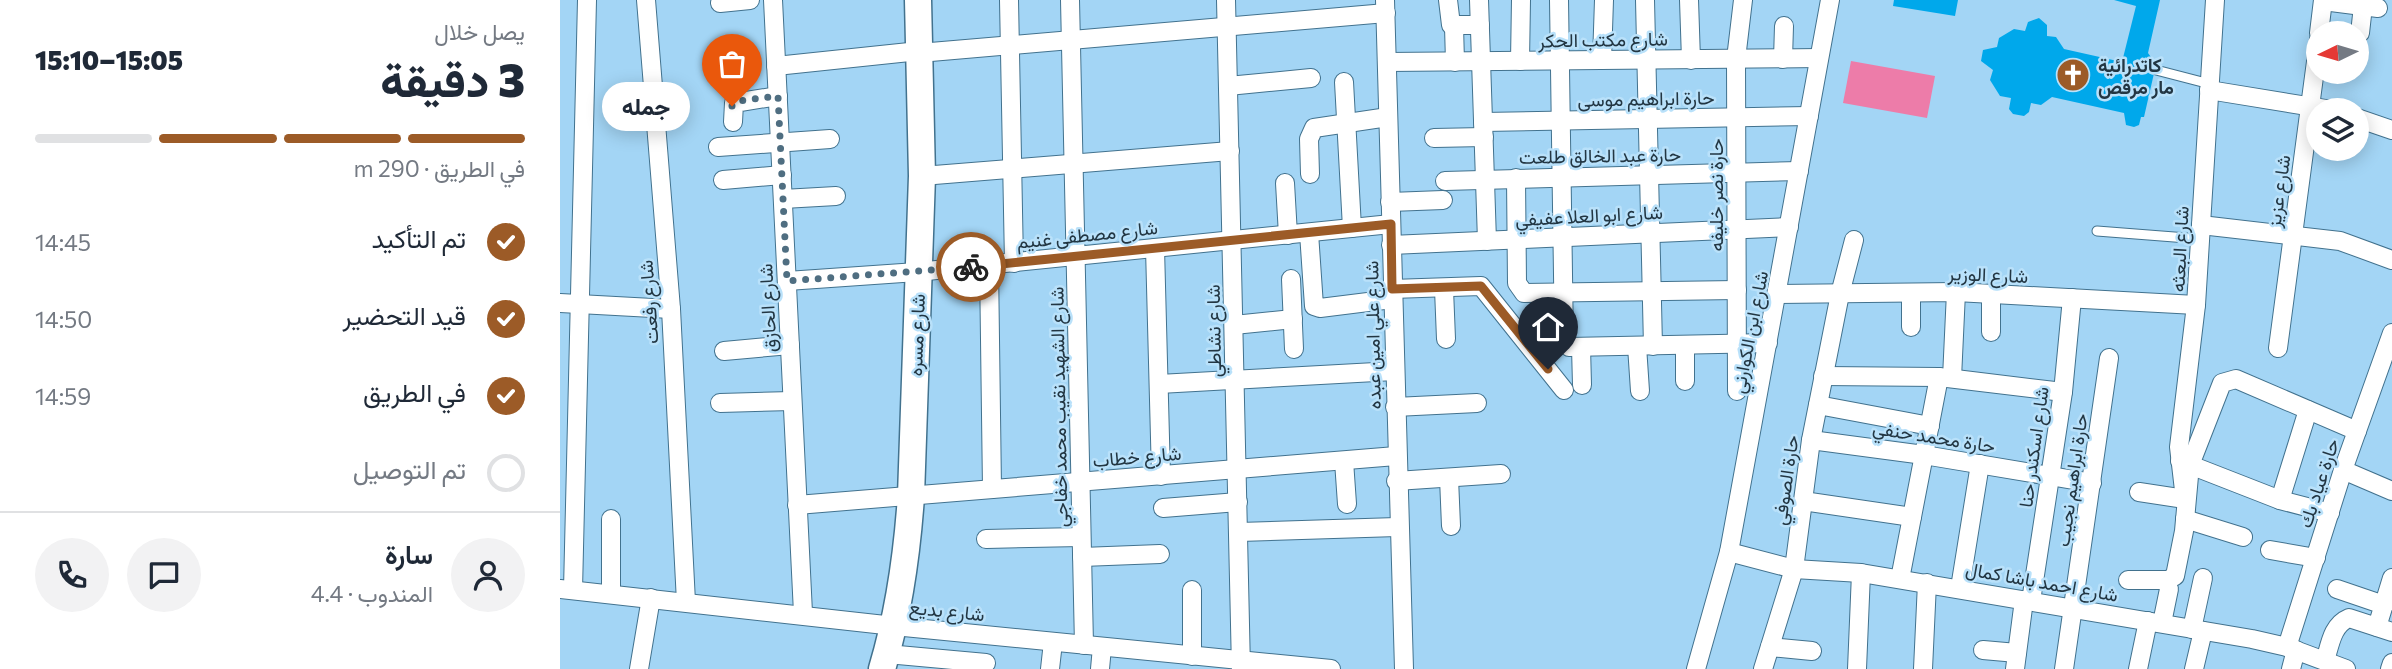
<!DOCTYPE html>
<html lang="ar">
<head>
<meta charset="utf-8">
<style>
	:root { --surface:#fff; --page:#f2f2f3; --text:#1f2937; --muted:#747a83; --line:#e0e1e3; --accent:#9c5b27 }
	body { margin:0; font-family:Commissioner,Vazirmatn,sans-serif; background:var(--page); color:var(--text); direction:rtl; height:100vh; display:flex; flex-direction:column; font-size:26px; white-space:nowrap }
	* { box-sizing:border-box; margin:0 }
	p { font-size:23px; color:var(--muted) }
	.icon { flex:none; width:38px; height:38px; fill:none; stroke:currentColor; stroke-width:2; stroke-linecap:round; stroke-linejoin:round }
	.map { position:relative; flex:1; overflow:hidden; direction:ltr }
	.drawer { display:flex; flex-direction:column; background:var(--surface); width:560px }
	.drawer>* { flex:none }
	.needle { width:46px; rotate:265deg }
	.tools { position:absolute; left:1746px; top:21px; display:grid; gap:14px }
	.tools a { display:grid; place-items:center; width:63px; height:63px; border-radius:50%; background:var(--surface); box-shadow:0 4px 18px #0003; font-size:35px }
	.pin { position:absolute; display:grid; place-items:center; width:60px; height:60px; color:#fff; margin:-72px -30px; border-radius:50% 50% 50% 0; rotate:-45deg; box-shadow:0 0 7px #0007 }
	.pin .icon { rotate:45deg }
	.courier { position:absolute; display:grid; place-items:center; width:70px; height:70px; margin:-35px; border:5px solid #9c5b27; border-radius:50%; background:#fff; color:#222; box-shadow:0 2px 9px #0007 }
	.bubble { position:absolute; height:49px; border-radius:24px; background:var(--surface); box-shadow:0 4px 18px #0003; font-size:23px; font-weight:800; line-height:49px; text-align:center; direction:rtl }
	.summary em { font-style:normal; font-weight:800 }
	.summary div { display:flex; flex-direction:column-reverse }
	.summary { display:flex; align-items:center; justify-content:space-between; height:119px; padding:0 35px }
	h1 { font-size:46px; font-weight:800; line-height:52px }
	.bar { display:grid; grid-template-columns:repeat(4,1fr); gap:10px 7px; align-content:center; height:84px; padding:0 35px }
	.bar i { height:9px; border-radius:5px; background:var(--line) }
	.bar .selected { background:var(--accent) }
	.bar p { grid-column:span 4 }
	.line { display:flex; align-items:center; gap:18px; padding:0 35px; border-top:2px solid var(--line) }
	.line div { flex:1 }
	.round { display:grid; place-items:center; flex:none; width:74px; height:74px; border-radius:37px; background:var(--page) }
	ol { padding:0 35px; list-style:none }
	li { display:flex; align-items:center; gap:21px; height:77px }
	li p { margin-inline-start:auto }
	li .icon { padding:7px; border-radius:50%; background:var(--accent); color:#fff; stroke-width:4 }
	li:last-child { color:var(--muted) }
	li i { width:38px; height:38px; border:4px solid var(--line); border-radius:50% }
	main { display:flex; flex:1; min-height:0 }
	.map>svg:first-child { display:block }
</style>
</head>
<body>
<main>
<div class="map">
<svg width="1832" height="669" viewBox="0 0 1832 669">
	<rect width="100%" height="100%" fill="#a3d5f5"/>
	<path fill="#ed7ca9" d="M1291 61 1375 76 1367 118 1283 103Z"/>
	<g fill="#00a8eb">
		<path d="M1334 0H1398L1395 16 1333 6Z"/>
		<path d="M1554 0H1600L1588 53 1593 60 1591 68 1595 69 1584 117H1581L1579 125 1574 127 1566 125 1564 113 1492 97 1481 105 1471 103 1469 112 1464 116 1453 114 1449 109 1451 98 1440 96 1430 80 1433 70 1421 61 1423 50 1437 47 1439 38 1454 29 1465 31 1468 22 1479 18 1487 25V36L1496 37 1504 49 1562 62 1576 6Z"/>
	</g>
	<g fill="none" stroke-linecap="round" stroke-linejoin="round">
		<defs>
			<g id="lane">
				<path d="M1596 70 1650 84"/>
				<path d="M1537 231 1640 239"/>
			</g>
			<g id="street">
				<path d="M86 0 111 309 126 602"/>
				<path d="M213 0 243 613"/>
				<path d="M449 0 454 263"/>
				<path d="M510 0 524 645"/>
				<path d="M666 0 681 669"/>
				<path d="M825 0 844 669"/>
				<path d="M888 0 891 25H920"/>
				<path d="M919 0 927 241"/>
				<path d="M999 0 1004 343 1009 347 1208 343"/>
				<path d="M1085 0 1093 346"/>
				<path d="M1129 0 1131 60"/>
				<path d="M1763 1 1818 8"/>
				<path d="M160 3 190 0"/>
				<path d="M894 26 895 62"/>
				<path d="M1759 33 1763 0"/>
				<path d="M1800 33 1803 6"/>
				<path d="M359 53 826 13"/>
				<path d="M1223 59 1224 26"/>
				<path d="M1042 60 1044 0"/>
				<path d="M960 61 961 0"/>
				<path d="M827 62 1259 58"/>
				<path d="M216 66 359 51"/>
				<path d="M784 82 792 228"/>
				<path d="M668 86 751 78"/>
				<path d="M1649 90 1772 110"/>
				<path d="M1797 118 1832 130"/>
				<path d="M173 122 174 103 218 96"/>
				<path d="M923 122 1249 116"/>
				<path d="M874 138 924 137"/>
				<path d="M158 147 270 139"/>
				<path d="M750 174 749 139 754 128 828 117"/>
				<path d="M362 176 670 151"/>
				<path d="M956 178 957 283 964 293 1177 290"/>
				<path d="M163 180 222 175"/>
				<path d="M885 181 1239 171"/>
				<path d="M725 183 728 235"/>
				<path d="M223 199 276 196"/>
				<path d="M830 202 883 200"/>
				<path d="M1641 225 1780 241 1832 260"/>
				<path d="M749 233 754 306 760 308 832 299"/>
				<path d="M831 245 1229 227"/>
				<path d="M595 248 601 476"/>
				<path d="M429 265 432 489"/>
				<path d="M731 279 734 349"/>
				<path d="M227 281 357 272 831 224"/>
				<path d="M832 289 921 286 1004 390"/>
				<path d="M884 289 886 339"/>
				<path d="M1218 294 1396 292 1636 305"/>
				<path d="M0 303 111 309"/>
				<path d="M674 325 733 319"/>
				<path d="M1351 327V295"/>
				<path d="M1431 332V294"/>
				<path d="M1125 345V381"/>
				<path d="M1077 346 1080 391"/>
				<path d="M1021 347 1022 385"/>
				<path d="M1718 348 1759 39"/>
				<path d="M164 351 230 345"/>
				<path d="M1263 376 1379 377 1503 392"/>
				<path d="M1392 378 1396 292"/>
				<path d="M599 384 834 371"/>
				<path d="M1177 391 1176 59 1183 0"/>
				<path d="M160 403 232 401"/>
				<path d="M1258 405 1370 426"/>
				<path d="M835 407 917 403"/>
				<path d="M1251 440 1364 455 1532 483"/>
				<path d="M784 461 787 504"/>
				<path d="M1620 461 1720 500 1770 513"/>
				<path d="M1783 470 1832 491"/>
				<path d="M889 478 891 526"/>
				<path d="M836 481 941 474"/>
				<path d="M1579 492 1625 499 1619 447 1636 305 1655 0"/>
				<path d="M1720 500 1748 410"/>
				<path d="M1243 501 1352 517"/>
				<path d="M237 505 836 456"/>
				<path d="M603 508 678 502"/>
				<path d="M1625 519 1683 537"/>
				<path d="M679 532 837 527"/>
				<path d="M426 539 521 537"/>
				<path d="M1710 550 1756 558"/>
				<path d="M1169 552 1234 569 1301 573 1692 639 1727 647 1786 669"/>
				<path d="M522 557 600 554"/>
				<path d="M1340 579 1379 377"/>
				<path d="M1568 580H1608L1615 576 1624 531 1630 465 1662 383 1676 379 1797 431"/>
				<path d="M1400 588 1420 464"/>
				<path d="M0 589 334 626 771 669"/>
				<path d="M1777 589 1824 605"/>
				<path d="M13 590 27 0"/>
				<path d="M51 594V519"/>
				<path d="M1471 601 1503 392 1512 298"/>
				<path d="M1602 623 1609 589"/>
				<path d="M1817 627 1832 578"/>
				<path d="M1632 629 1643 578"/>
				<path d="M1210 647 1252 651"/>
				<path d="M1727 647 1783 470 1832 333"/>
				<path d="M1423 650 1457 653"/>
				<path d="M327 654 426 663"/>
				<path d="M632 656V590"/>
				<path d="M1765 661C1770 645 1772 625 1789 618L1832 632"/>
				<path d="M79 669 91 598"/>
				<path d="M490 669 493 642"/>
				<path d="M540 669 542 647"/>
				<path d="M1136 669 1169 552 1270 0"/>
				<path d="M1203 669 1234 569 1251 440 1280 294 1294 240"/>
				<path d="M1297 669 1301 573"/>
				<path d="M1363 669 1367 583"/>
				<path d="M1455 669 1464 600"/>
				<path d="M1504 669 1549 358"/>
				<path d="M1578 669 1588 621"/>
				<path d="M1634 669 1643 631"/>
				<path d="M1731 669 1736 650"/>
				<path d="M1830 669 1832 663"/>
			</g>
			<path id="secondary" d="M322 669C339 612 347 555 351 496L362 176 358 0"/>
		</defs>
		<use href="#lane" stroke="#42728e" stroke-width="11"/>
		<use href="#street" stroke="#42728e" stroke-width="20"/>
		<use href="#secondary" stroke="#42728e" stroke-width="29"/>
		<use href="#lane" stroke="#fff" stroke-width="9"/>
		<use href="#street" stroke="#fff" stroke-width="18"/>
		<use href="#secondary" stroke="#fff" stroke-width="26"/>
	</g>
	<g fill="none" stroke-linecap="round" stroke-linejoin="round">
		<path stroke="#4f6e81" stroke-width="7" stroke-dasharray="0 12.6" d="M172 106 178 101 218 96 227 281 411 267"/>
		<path stroke="#9c5b27" stroke-width="9" d="M411 267 831 224 832 289 921 286 988 369"/>
	</g>
	<defs>
		<symbol id="church-disc" viewBox="-11 -11 22 22"><circle r="9.5" fill="#9c5b27" stroke="#b9e1fa"/><path d="M-1.2-6h2.4v3.5h3.3v2.4h-3.3V6h-2.4V-.1h-3.3v-2.4h3.3Z" fill="#fff"/></symbol>
	</defs>
	<g fill-rule="evenodd">
		<use href="#church-disc" x="1494" y="56" width="38" height="38"/>
	</g>
	<g text-anchor="middle" dominant-baseline="central" stroke-width="5" stroke-linejoin="round" paint-order="stroke">
		<g font-size="19" fill="#223643" stroke="#b9e1fa">
			<text transform="translate(1043 39) rotate(-1)">شارع مكتب الحكر</text>
			<text transform="translate(1086 98) rotate(-1)">حارة ابراهيم موسى</text>
			<text transform="translate(1040 155) rotate(-1)">حارة عبد الخالق طلعت</text>
			<text transform="translate(1718 191) rotate(-82)">شارع عزيز</text>
			<text transform="translate(1155 195) rotate(-90)">حارة نصر خليفه</text>
			<text transform="translate(1029 215) rotate(-3)">شارع ابو العلا عفيفي</text>
			<text transform="translate(527 234) rotate(-6)">شارع مصطفى غنيم</text>
			<text transform="translate(1619 249) rotate(-87)">شارع البعثه</text>
			<text transform="translate(1428 274) rotate(2)">شارع الوزير</text>
			<text transform="translate(88 302) rotate(-94)">شارع رفعت</text>
			<text transform="translate(207 308) rotate(-93)">شارع الحازق</text>
			<text transform="translate(653 331) rotate(-91)">شارع نشاطي</text>
			<text transform="translate(1189 332) rotate(-79)">شارع ابن الكوارني</text>
			<text transform="translate(356 335) rotate(-88)">شارع مسره</text>
			<text transform="translate(812 335) rotate(-91)">شارع علي امين عبده</text>
			<text transform="translate(498 407) rotate(-91)">شارع الشهيد نقيب محمد خفاجي</text>
			<text transform="translate(1374 436) rotate(9)">حارة محمد حنفي</text>
			<text transform="translate(1473 447) rotate(-82)">شارع اسكندر حنا</text>
			<text transform="translate(577 456) rotate(-5)">شارع خطاب</text>
			<text transform="translate(1225 480) rotate(-82)">حارة الصوفي</text>
			<text transform="translate(1511 480) rotate(-82)">حارة ابراهيم نجيب</text>
			<text transform="translate(1758 483) rotate(-72)">حارة عياد بك</text>
			<text transform="translate(1482 581) rotate(10)">شارع احمد باشا كمال</text>
			<text transform="translate(387 610) rotate(6)">شارع بديع</text>
		</g>
		<g font-size="19" font-weight="bold" fill="#223643" stroke="#b9e1fa" text-anchor="start">
			<text x="1538" y="64">كاتدرائية<tspan x="1538" dy="22">مار مرقص</tspan></text>
		</g>
	</g>
</svg>
<div class="tools">
<a><svg class="needle" viewBox="-14 -14 28 28"><path d="M0-13l5 13h-10z" fill="#e53935"/><path d="M0 13l5-13h-10z" fill="#747a83"/></svg></a>
<a><svg class="icon" aria-label="layers" viewBox="0 0 24 24"><path d="M12 4l9 5-9 5-9-5zM3 14l9 5 9-5"/></svg></a>
</div>
<div class="pin" style="left:172px;top:106px;background:#ea580c"><svg class="icon" aria-label="bag" viewBox="0 0 24 24"><path d="M5 8h14l-1 12H6zM9 8a3 3 0 0 1 6 0"/></svg></div>
<div class="pin" style="left:988px;top:369px;background:#1f2937"><svg class="icon" aria-label="home" viewBox="0 0 24 24"><path d="M3 11l9-7 9 7M6 9v11h12V9"/></svg></div>
<div class="courier" style="left:411px;top:267px"><svg class="icon" aria-label="bike" viewBox="0 0 24 24"><circle cx="6" cy="16" r="4"/><circle cx="18" cy="16" r="4"/><path d="M6 16l4-8h5l3 8M10 8l3 8H6M13 5h3"/></svg></div>
<div class="bubble" style="left:42px;top:82px;width:88px">جمله</div>
</div>
<section class="drawer">
<div class="summary"><div><h1>3 دقيقة</h1><p>يصل خلال</p></div><em>15:05–15:10</em></div>
<div class="bar"><i class="selected"></i><i class="selected"></i><i class="selected"></i><i></i><p>في الطريق · 290 m</p></div>
<ol>
<li><svg class="icon" aria-label="check" viewBox="0 0 24 24"><path d="M5 12l5 5 9-10"/></svg>تم التأكيد<p>14:45</p></li>
<li><svg class="icon" aria-label="check" viewBox="0 0 24 24"><path d="M5 12l5 5 9-10"/></svg>قيد التحضير<p>14:50</p></li>
<li><svg class="icon" aria-label="check" viewBox="0 0 24 24"><path d="M5 12l5 5 9-10"/></svg>في الطريق<p>14:59</p></li>
<li><i></i>تم التوصيل</li>
</ol>
<div class="line" style="height:126px"><a class="round"><svg class="icon" aria-label="person" viewBox="0 0 24 24"><circle cx="12" cy="8" r="4"/><path d="M4 21q1-7 8-7t8 7"/></svg></a><div><b>سارة</b><p>المندوب · 4.4</p></div><a class="round"><svg class="icon" aria-label="chat" viewBox="0 0 24 24"><path d="M4 5h16v11H9l-5 4z"/></svg></a><a class="round"><svg class="icon" aria-label="phone" viewBox="0 0 24 24"><path d="M5 4h4l2 5-3 2q2 4 5 5l2-3 5 2v4C11 20 4 13 5 4z"/></svg></a></div>
</section>
</main>
</body>
</html>
